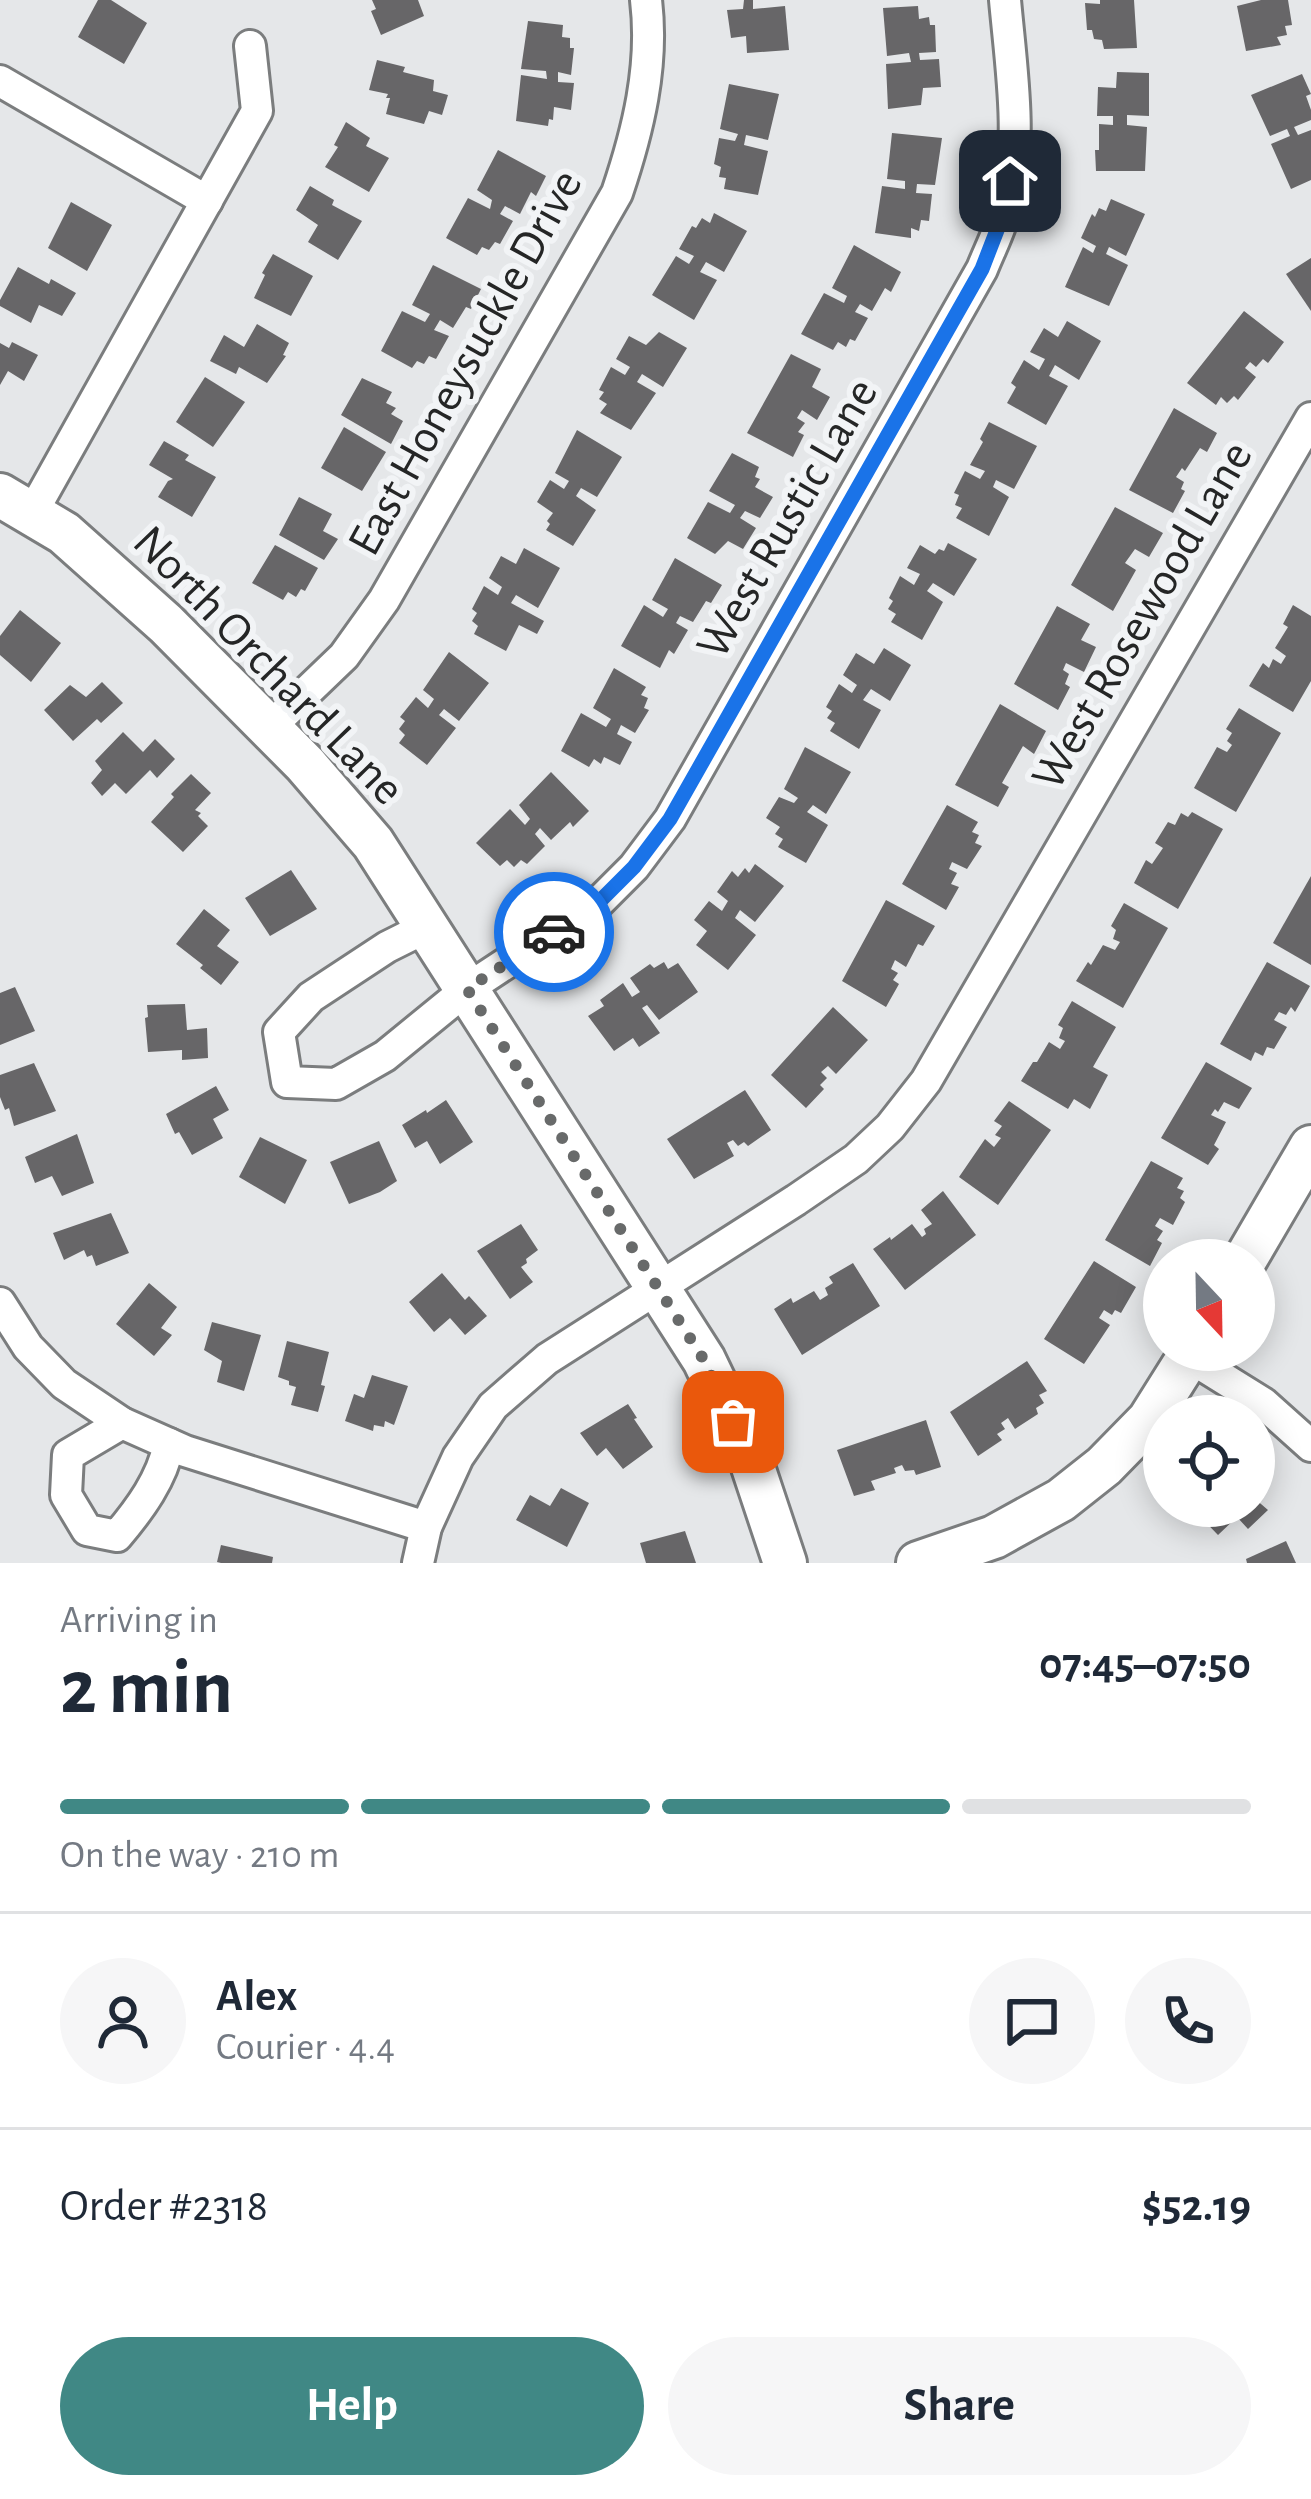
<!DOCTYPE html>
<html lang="en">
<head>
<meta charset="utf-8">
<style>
	:root { --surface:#fff; --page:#f6f6f7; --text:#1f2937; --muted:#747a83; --line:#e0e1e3; --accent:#408885 }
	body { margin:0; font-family:"Alegreya Sans",sans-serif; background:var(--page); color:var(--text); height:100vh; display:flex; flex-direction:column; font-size:45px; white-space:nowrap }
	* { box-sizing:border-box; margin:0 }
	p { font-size:39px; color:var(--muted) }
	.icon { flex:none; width:66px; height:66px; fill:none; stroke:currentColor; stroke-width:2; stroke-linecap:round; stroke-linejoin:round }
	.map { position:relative; height:1563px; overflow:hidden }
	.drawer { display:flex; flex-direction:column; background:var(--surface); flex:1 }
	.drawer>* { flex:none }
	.needle { width:78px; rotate:158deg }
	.buttons { position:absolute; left:1143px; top:1239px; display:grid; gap:24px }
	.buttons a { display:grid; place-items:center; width:132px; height:132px; border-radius:50%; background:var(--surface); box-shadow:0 6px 30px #0003; font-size:60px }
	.pin { position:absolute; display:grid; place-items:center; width:102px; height:102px; color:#fff; margin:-51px; border-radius:24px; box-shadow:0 6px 18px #0006 }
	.courier { position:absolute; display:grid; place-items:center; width:120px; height:120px; margin:-60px; border:9px solid #1a73e8; border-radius:50%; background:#fff; color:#222; box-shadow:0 3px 15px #0007 }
	.summary em { font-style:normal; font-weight:700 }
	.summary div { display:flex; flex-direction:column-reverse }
	.summary { display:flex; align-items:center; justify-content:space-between; height:204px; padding:0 60px }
	h1 { font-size:78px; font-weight:700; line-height:90px }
	.bar { display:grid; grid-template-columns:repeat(4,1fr); gap:18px 12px; align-content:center; height:144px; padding:0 60px }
	.bar i { height:15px; border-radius:9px; background:var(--line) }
	.bar .current { background:var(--accent) }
	.bar p { grid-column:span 4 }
	.line { display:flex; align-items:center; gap:30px; padding:0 60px; border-top:3px solid var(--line) }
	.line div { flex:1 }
	.round { display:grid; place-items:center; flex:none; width:126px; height:126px; border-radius:63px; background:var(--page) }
	.cta { display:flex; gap:24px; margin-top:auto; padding:24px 60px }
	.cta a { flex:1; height:138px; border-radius:72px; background:var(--accent); color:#fff; font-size:48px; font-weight:700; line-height:138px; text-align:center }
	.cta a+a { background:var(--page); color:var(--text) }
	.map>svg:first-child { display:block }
</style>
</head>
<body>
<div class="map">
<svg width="1311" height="1563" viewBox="0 0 1311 1563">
	<rect width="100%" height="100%" fill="#e5e7e9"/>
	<g fill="#676668">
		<path d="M98 0H111L147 23 124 64 78 37Z"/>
		<path d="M372 0H418L424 16 381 35 371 11 376 9Z"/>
		<path d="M744 0H753V9L785 6 789 50 747 53 746 36 731 38 727 10 743 9Z"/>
		<path d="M1100 0H1134L1137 48 1104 49 1102 40 1094 39 1092 30H1087L1085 3 1100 4Z"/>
		<path d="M1261 0H1288L1292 25 1285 26 1287 35 1277 37 1281 45 1246 51 1237 6Z"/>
		<path d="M918 6 919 19 929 17 930 25H935L936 52 919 53 920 60 939 59 941 87 923 88 921 105 888 109 886 64 911 62 909 53 887 56 883 8Z"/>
		<path d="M528 21 563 25 562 37 570 38V48H574L571 75 558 72V82L574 83 571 110 554 107 553 120 549 119 548 126 516 121 521 75 547 79 546 71 521 69Z"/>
		<path d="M377 60 405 67 403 72 434 80 433 91 448 95 442 115 429 111 424 124 386 114 390 98H386L388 94 369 90Z"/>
		<path d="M1117 72 1149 73V116L1127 115V125L1147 127 1145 171H1096L1095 150H1099V124L1113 125V116H1097L1098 87 1116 88Z"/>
		<path d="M1302 74 1311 94 1306 96 1311 110V120L1294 127 1298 135 1311 130V180L1291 189 1271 144 1290 136 1287 129 1270 136 1251 95Z"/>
		<path d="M729 84 779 94 768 140 746 135 744 145 768 151 758 195 724 189 726 178 719 177 721 167 714 164 719 138 735 141 738 134 720 129Z"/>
		<path d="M346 122 370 138 366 146 389 158 369 192 325 167 338 147 334 145Z"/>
		<path d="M892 133 942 138 935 185 917 184 916 193 932 194 929 221 921 220 919 231 911 228V238L875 233 882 186 905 189V181L887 179Z"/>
		<path d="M498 150 546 176 536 196 531 192 520 214 505 206 500 214 513 221 500 244 495 242 489 250 482 247 477 255 446 238 468 198 490 209 492 200 477 190Z"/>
		<path d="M310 186 334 200 332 205 362 221 338 260 308 242 318 225 296 210Z"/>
		<path d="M1111 199 1145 214 1126 256 1109 247 1106 254 1128 265 1109 306 1065 287 1083 247 1093 253 1096 246 1081 238 1092 214 1095 217 1099 208 1106 211Z"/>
		<path d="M71 202 112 225 87 271 48 248Z"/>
		<path d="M714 213 747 231 724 272 706 262 700 272 717 280 694 320 652 295 676 256 689 264 694 256 679 249 692 226 696 228 702 218 710 223Z"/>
		<path d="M854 245 901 272 891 292 885 288 872 311 860 304 855 312 868 318 855 341 850 339 846 347 838 342 833 350 801 334 824 293 844 303 847 296 832 288Z"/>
		<path d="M273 254 313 276 291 316 254 298 265 275 262 273Z"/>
		<path d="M1311 258V311L1286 274Z"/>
		<path d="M433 265 481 289 471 309 466 307 453 328 440 320 434 330 449 336 436 359 429 356 424 364 417 361 412 368 381 351 402 311 425 322 430 314 412 305Z"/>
		<path d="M18 267 49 284 51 279 76 293 62 316 39 305 31 323 0 306V300Z"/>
		<path d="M1244 311 1284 342 1268 363 1263 359 1256 367 1250 362 1245 368 1256 377 1238 400 1234 396 1227 403 1221 397 1216 405 1187 383Z"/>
		<path d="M1067 321 1101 341 1079 380 1055 365 1049 376 1068 386 1046 425 1007 403 1016 387 1011 383 1024 360 1039 370 1045 359 1030 352 1044 328 1058 337Z"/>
		<path d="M257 324 289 343 283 355 286 356 267 383 239 367 236 374 210 361 224 335 244 347Z"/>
		<path d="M659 332 687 348 663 387 642 374 637 382 656 393 631 430 600 413 607 404 599 399 604 392 599 390 611 367 625 375 630 367 616 359 629 336 646 345Z"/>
		<path d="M12 342 38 355 24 381 8 371 0 385V343L9 348Z"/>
		<path d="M791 354 821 369 812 387 830 397 817 420 802 410 797 418 805 423 798 432 804 435 793 457 747 433Z"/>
		<path d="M205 377 245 402 213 447 176 422Z"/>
		<path d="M362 378 392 392 386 403 396 408 391 414 403 421 391 444 341 415Z"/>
		<path d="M1174 408 1217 433 1207 452 1200 448 1185 471 1182 468 1176 477 1184 482 1181 489 1185 491 1173 513 1129 490Z"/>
		<path d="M989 422 1037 446 1014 489 996 480 993 487 1009 497 989 536 956 518 962 508 955 505 959 495 954 493 965 471 980 479 985 471 970 465 983 442 980 439Z"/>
		<path d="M344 427 386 452 362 491 321 468Z"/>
		<path d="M577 430 622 457 597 497 581 488 576 496 596 510 573 546 546 530 550 524 547 521 553 513 537 502 550 480 564 489 569 481 555 473Z"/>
		<path d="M164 441 189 455 185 460 216 477 192 517 158 497 168 481 173 479 149 465Z"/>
		<path d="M732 453 759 467 755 477 760 479 755 487 773 497 760 518 745 511 740 518 756 528 743 549 728 541 715 554 687 538 708 502 730 513 735 505 709 491Z"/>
		<path d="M299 497 332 514 323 531 338 539 324 560 279 535Z"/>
		<path d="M1115 507 1163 533 1149 557 1135 549 1125 563 1136 570 1113 611 1071 585Z"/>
		<path d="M948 543 977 559 954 596 933 583 927 591 943 602 922 640 891 622 896 614 888 609 893 601 889 598 900 576 914 585 920 574 907 568 920 545 935 554 939 549 944 551Z"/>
		<path d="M275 545 318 568 305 591 301 589 296 597 288 592 283 600 252 583Z"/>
		<path d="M524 548 560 568 538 608 516 595 511 603 544 621 537 634 519 625 506 651 474 634 478 626 472 621 477 613 472 609 484 586 498 595 502 587 489 578 501 556 516 564Z"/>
		<path d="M675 558 722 585 711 603 706 601 693 622 680 616 676 623 688 630 674 654 669 650 660 668 621 646 644 605 663 617 668 609 652 600Z"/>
		<path d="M1293 605 1311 616V681L1293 712 1249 686 1263 663 1269 668 1273 659 1281 664 1286 656 1275 648 1288 627 1283 624Z"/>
		<path d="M1057 606 1090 624 1081 640 1096 647 1084 672 1066 663 1063 670 1069 674 1065 684 1070 687 1058 710 1014 684Z"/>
		<path d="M20 610 61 643 31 682 0 655V636Z"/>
		<path d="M884 648 911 665 890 701 871 689 863 700 881 710 859 749 830 731 835 723 827 718 832 711 826 707 839 684 852 693 857 685 843 675 856 653 874 664Z"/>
		<path d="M449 652 489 683 459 721 444 709 439 715 456 728 427 765 399 743 405 735 399 729 405 721 400 717 416 697 428 708 434 699 423 690Z"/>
		<path d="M614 668 646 687 641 695 648 698 644 708 649 710 635 733 621 725 617 734 632 742 620 765 604 757 601 764 594 759 589 767 561 751 581 713 606 727 611 719 593 708Z"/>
		<path d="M102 682 123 703 101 723 97 719 73 741 44 710 70 685 86 697Z"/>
		<path d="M1000 704 1046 731 1034 754 1023 746 1002 783 1009 787 998 807 955 785Z"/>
		<path d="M1239 708 1281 733 1236 812 1194 788 1217 747 1227 752 1232 745 1227 741 1232 733 1226 729Z"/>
		<path d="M123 732 143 752 155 739 175 759 157 778 150 770 126 794 115 783 102 796 91 783 102 770 95 761Z"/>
		<path d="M805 747 851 772 826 814 813 805 807 812 828 825 806 863 778 847 783 839 775 834 780 827 766 818 779 797 794 803 798 798 784 789Z"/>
		<path d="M551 772 589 811 573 827 570 822 551 840 540 828 535 834 545 846 527 864 521 860 514 867 507 860 500 866 476 843 510 809 525 825 530 819 519 805Z"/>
		<path d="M191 774 211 793 195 810 201 813 198 816 208 826 183 852 151 822 174 797 171 794Z"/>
		<path d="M947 805 978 822 972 832 979 835 975 843 982 846 967 869 952 862 949 869 957 873 951 884 959 887 946 910 902 884Z"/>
		<path d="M1192 812 1223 829 1178 909 1134 883 1146 860 1152 864 1163 848 1155 843 1168 822 1175 825 1181 813 1188 817Z"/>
		<path d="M755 864 784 886 755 922 740 910 735 918 756 935 728 970 696 945 707 931 694 920 709 901 722 911 728 901 717 892 732 871 738 877 745 868 749 873Z"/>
		<path d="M291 870 317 909 270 936 245 898Z"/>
		<path d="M1311 876V965L1273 943Z"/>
		<path d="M886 900 935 926 923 946 918 944 906 967 895 960 891 969 898 973 893 980 899 984 886 1007 842 981Z"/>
		<path d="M1124 903 1168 928 1123 1008 1076 981 1088 962 1091 965 1103 945 1115 950 1120 942 1113 939 1116 930 1111 926Z"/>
		<path d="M204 909 230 930 217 946 239 962 221 985 200 968 203 965 176 944Z"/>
		<path d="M664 962 668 969 678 963 698 992 659 1020 647 1005 642 1008 660 1033 639 1047 633 1038 614 1051 588 1016 604 1006 600 1000 623 983 632 997 640 992 630 978 650 964 654 968Z"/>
		<path d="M1267 962 1310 986 1295 1012 1291 1007 1286 1015 1279 1012 1274 1020 1287 1027 1274 1049 1267 1047 1263 1056 1255 1052 1251 1061 1220 1044Z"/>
		<path d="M15 987 35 1031 0 1045V993Z"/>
		<path d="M1072 1001 1116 1027 1093 1067 1108 1075 1090 1109 1074 1099 1068 1109 1021 1081 1033 1062H1037L1049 1042 1060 1049 1065 1041 1059 1038 1063 1028 1058 1025Z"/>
		<path d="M185 1004 187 1030 207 1028 208 1058 182 1060V1050L148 1052 145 1018 148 1017 147 1005Z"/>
		<path d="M833 1007 868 1040 836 1074 828 1066 821 1072 827 1078 820 1085 824 1089 806 1108 771 1075Z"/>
		<path d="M1206 1062 1252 1088 1239 1109 1224 1102 1218 1112 1215 1109 1211 1115 1226 1122 1214 1145 1219 1149 1208 1165 1161 1138Z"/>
		<path d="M34 1063 56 1111 14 1126 9 1108 5 1110 0 1097V1075Z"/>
		<path d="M216 1086 229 1110 213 1119 223 1138 192 1155 179 1132 175 1134 166 1114Z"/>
		<path d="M745 1090 771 1130 748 1146 744 1142 738 1146 733 1140 727 1143 734 1156 694 1179 667 1139Z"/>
		<path d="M446 1100 473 1142 440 1164 427 1141 415 1148 402 1125 426 1110 427 1113Z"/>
		<path d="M1009 1101 1051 1130 998 1205 959 1177 985 1139 994 1147 1001 1138 995 1135 1002 1126 994 1121Z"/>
		<path d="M77 1134 94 1183 62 1196 52 1176 35 1183 25 1157Z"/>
		<path d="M260 1137 307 1160 285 1204 239 1177Z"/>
		<path d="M379 1141 397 1181 380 1192 349 1204 330 1162Z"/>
		<path d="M1151 1161 1183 1178 1177 1188 1184 1191 1180 1198 1185 1202 1173 1225 1160 1218 1155 1226 1163 1231 1157 1240 1162 1243 1150 1266 1105 1240Z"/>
		<path d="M943 1191 976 1235 905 1290 873 1249 890 1237 891 1240 912 1224 922 1237 926 1234 924 1229 932 1224 921 1210Z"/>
		<path d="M111 1213 129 1253 96 1266 92 1255 87 1257 84 1250 64 1260 53 1233Z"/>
		<path d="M521 1224 538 1250 526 1259 527 1263 521 1267 533 1282 510 1299 477 1251Z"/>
		<path d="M1094 1261 1136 1287 1121 1313 1115 1310 1112 1315 1104 1310 1099 1318 1110 1325 1084 1364 1044 1339Z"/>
		<path d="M853 1263 880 1306 802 1355 774 1309 791 1298 793 1303 814 1291 820 1300 828 1295 825 1288 833 1283 829 1277Z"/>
		<path d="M442 1273 465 1300 469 1296 487 1316 465 1335 450 1318 434 1332 409 1302Z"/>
		<path d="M149 1283 177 1307 161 1328 172 1335 154 1356 116 1324Z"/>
		<path d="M212 1322 261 1335 244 1391 217 1382 222 1361 204 1350Z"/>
		<path d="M287 1341 329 1352 321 1385 325 1386 318 1412 291 1405 296 1387 289 1385V1381L278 1377Z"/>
		<path d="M1027 1361 1047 1391 1039 1395 1044 1403 1036 1408 1038 1414 1015 1429 1008 1418 1001 1423 1005 1429 997 1434 1002 1440 978 1456 950 1412Z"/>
		<path d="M372 1375 408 1386 394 1425 385 1421 384 1427 374 1425 373 1431 345 1421 354 1394 364 1398Z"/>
		<path d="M628 1404 637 1418 634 1419 653 1447 623 1469 606 1448 597 1456 580 1433Z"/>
		<path d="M926 1420 941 1467 916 1475 914 1470 905 1471 902 1465 894 1468 896 1473 871 1481 875 1490 854 1496 837 1450Z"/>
		<path d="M561 1488 589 1503 567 1547 516 1520 530 1495 550 1506Z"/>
		<path d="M1254 1498 1268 1510 1248 1529 1237 1517 1218 1535 1190 1506H1254Z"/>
		<path d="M685 1531 696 1563H646L640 1543Z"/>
		<path d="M1286 1541 1296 1563H1247L1246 1559Z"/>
		<path d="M221 1545 273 1557 272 1563H221L217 1562Z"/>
	</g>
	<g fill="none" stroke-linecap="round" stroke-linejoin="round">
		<defs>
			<g id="street">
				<path d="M0 81 207 201"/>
				<path d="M32 513 257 111 250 46"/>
				<path d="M269 728 344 656 384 600 617 193C638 131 654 66 646 0"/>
				<path d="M427 927 387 947 311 997 279 1032 287 1082 336 1084 385 1056 467 989 599 902 634 867 670 819 982 269C990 249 1001 228 1006 207 1023 140 1011 67 1005 0"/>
				<path d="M0 1303 28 1347 64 1384 122 1423 185 1451 426 1527"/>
				<path d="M1189 1357 1263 1403 1311 1446"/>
				<path d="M122 1423 68 1455 66 1495 87 1530 117 1536C140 1509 162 1479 169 1444"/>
				<path d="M418 1563 426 1527 458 1457 493 1406 547 1359 796 1200 856 1159 890 1127 926 1081 1311 418"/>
			</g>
			<g id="secondary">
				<path d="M0 495 64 533 166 624 305 764 373 843 704 1360 748 1452 785 1563"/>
				<path d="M1245 1260 1311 1147"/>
				<path d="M918 1563 994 1537 1061 1500 1104 1466 1149 1420 1193 1350"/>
			</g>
		</defs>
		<use href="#street" stroke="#7b7d7e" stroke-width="36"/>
		<use href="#secondary" stroke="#7b7d7e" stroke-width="48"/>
		<use href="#street" stroke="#fff" stroke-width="30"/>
		<use href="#secondary" stroke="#fff" stroke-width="42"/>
	</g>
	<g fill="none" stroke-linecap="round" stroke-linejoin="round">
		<path stroke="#686a6a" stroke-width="12" stroke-dasharray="0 21.6" d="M554 932 467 989 704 1360 733 1422"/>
		<path stroke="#1a73e8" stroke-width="15" d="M554 932 599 902 634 867 670 819 982 269 1006 207 1010 181"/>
	</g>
	<g text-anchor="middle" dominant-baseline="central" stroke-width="12" stroke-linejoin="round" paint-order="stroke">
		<g font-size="48" fill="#252626" stroke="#f2f4f6">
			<text transform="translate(466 363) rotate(-61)">East Honeysuckle Drive</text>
			<text transform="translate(788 519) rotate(-60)">West Rustic Lane</text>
			<text transform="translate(1143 616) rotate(-60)">West Rosewood Lane</text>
			<text transform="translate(268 666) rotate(46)">North Orchard Lane</text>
		</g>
	</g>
</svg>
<div class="buttons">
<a><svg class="needle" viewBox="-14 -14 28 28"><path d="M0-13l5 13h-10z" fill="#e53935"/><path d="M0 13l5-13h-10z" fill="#747a83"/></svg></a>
<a><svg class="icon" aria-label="locate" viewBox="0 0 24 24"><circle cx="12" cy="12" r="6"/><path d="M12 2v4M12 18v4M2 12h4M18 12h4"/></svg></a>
</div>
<div class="pin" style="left:733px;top:1422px;background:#ea580c"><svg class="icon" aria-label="bag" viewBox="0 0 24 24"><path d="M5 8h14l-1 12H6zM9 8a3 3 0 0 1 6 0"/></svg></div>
<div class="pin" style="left:1010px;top:181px;background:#1f2937"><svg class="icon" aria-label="home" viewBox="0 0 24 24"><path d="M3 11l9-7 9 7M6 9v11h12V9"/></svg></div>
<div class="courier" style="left:554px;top:932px"><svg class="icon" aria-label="car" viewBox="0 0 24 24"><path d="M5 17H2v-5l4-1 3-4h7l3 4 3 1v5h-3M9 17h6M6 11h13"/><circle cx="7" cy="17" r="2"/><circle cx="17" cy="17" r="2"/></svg></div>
</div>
<section class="drawer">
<div class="summary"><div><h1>2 min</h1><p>Arriving in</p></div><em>07:45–07:50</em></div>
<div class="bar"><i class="current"></i><i class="current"></i><i class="current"></i><i></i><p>On the way · 210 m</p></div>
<div class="line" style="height:216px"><a class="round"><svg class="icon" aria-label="person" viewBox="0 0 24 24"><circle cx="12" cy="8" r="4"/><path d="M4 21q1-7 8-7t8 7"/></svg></a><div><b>Alex</b><p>Courier · 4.4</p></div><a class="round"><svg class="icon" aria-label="chat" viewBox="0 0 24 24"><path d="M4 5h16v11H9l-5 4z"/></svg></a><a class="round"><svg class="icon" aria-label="phone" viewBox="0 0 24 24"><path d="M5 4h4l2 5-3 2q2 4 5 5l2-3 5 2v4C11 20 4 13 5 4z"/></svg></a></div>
<div class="line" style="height:156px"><div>Order #2318</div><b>$52.19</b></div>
<div class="cta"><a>Help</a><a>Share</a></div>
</section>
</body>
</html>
